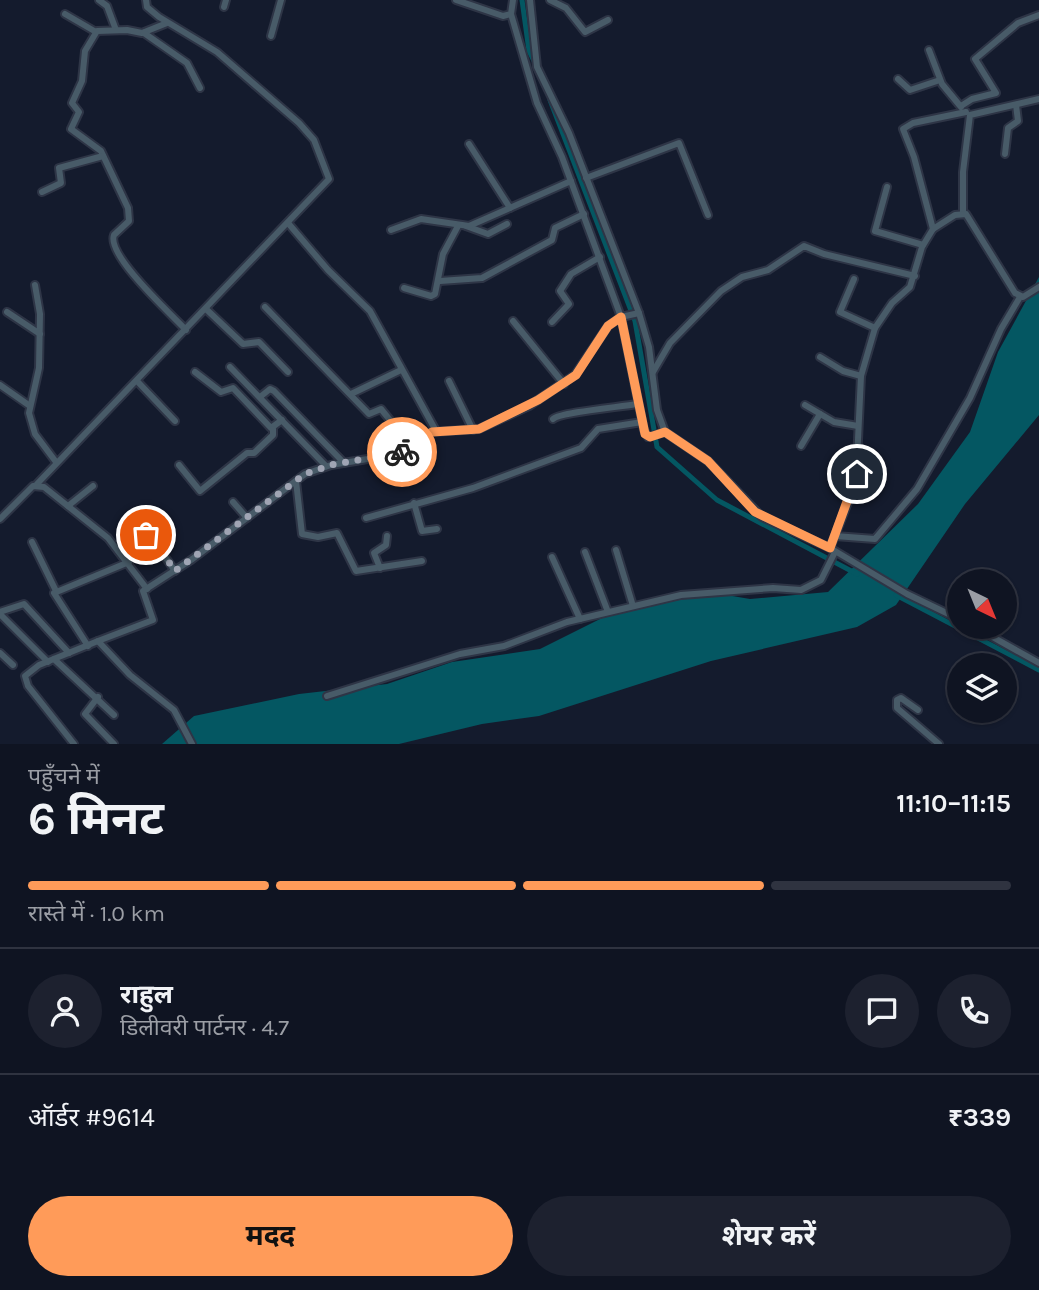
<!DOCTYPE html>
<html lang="hi">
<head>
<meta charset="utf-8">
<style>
	:root { --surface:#0f1422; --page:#1d212f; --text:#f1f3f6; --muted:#9b9ea5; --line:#2f3340; --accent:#ff9b59 }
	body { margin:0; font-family:Karla,"Noto Sans Devanagari",sans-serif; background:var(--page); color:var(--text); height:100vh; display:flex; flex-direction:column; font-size:26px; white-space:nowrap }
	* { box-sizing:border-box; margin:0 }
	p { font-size:23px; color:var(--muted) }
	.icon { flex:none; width:38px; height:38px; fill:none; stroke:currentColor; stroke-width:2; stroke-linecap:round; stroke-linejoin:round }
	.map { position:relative; height:744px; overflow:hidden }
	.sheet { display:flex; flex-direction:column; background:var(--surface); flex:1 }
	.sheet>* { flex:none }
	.needle { width:46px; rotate:137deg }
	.fabs { position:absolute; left:947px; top:569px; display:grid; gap:14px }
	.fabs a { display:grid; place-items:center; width:70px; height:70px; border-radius:50%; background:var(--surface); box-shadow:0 2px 5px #0004,0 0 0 2px var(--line); font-size:35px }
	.pin { position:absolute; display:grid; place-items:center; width:60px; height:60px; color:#fff; margin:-30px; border:4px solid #fff; border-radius:50%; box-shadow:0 2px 7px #0007 }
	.courier { position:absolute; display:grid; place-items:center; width:70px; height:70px; margin:-35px; border:5px solid #ff9b59; border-radius:50%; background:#fff; color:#222; box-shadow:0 2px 9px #0007 }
	.headline em { font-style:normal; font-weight:700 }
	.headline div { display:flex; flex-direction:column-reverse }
	.headline { display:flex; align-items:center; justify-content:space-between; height:119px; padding:0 28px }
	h1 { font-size:46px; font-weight:700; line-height:52px }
	.bar { display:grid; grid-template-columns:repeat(4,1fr); gap:10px 7px; align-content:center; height:84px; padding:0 28px }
	.bar i { height:9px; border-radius:5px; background:var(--line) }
	.bar .on { background:var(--accent) }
	.bar p { grid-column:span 4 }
	.line { display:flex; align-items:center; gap:18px; padding:0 28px; border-top:2px solid var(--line) }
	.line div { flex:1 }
	.round { display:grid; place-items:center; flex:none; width:74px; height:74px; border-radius:37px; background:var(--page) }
	.cta { display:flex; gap:14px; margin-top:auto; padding:14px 28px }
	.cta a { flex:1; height:80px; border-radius:42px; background:var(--accent); color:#111; font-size:28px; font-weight:700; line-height:80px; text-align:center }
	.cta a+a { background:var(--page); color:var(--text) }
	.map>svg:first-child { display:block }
</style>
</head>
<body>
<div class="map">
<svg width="1039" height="744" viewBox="0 0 1039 744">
	<rect width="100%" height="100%" fill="#141b2d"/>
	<path fill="#045762" d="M1039 277V415L965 504 896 605 857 627 711 661 539 716 482 724 399 744H162L194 716 299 694 387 684 452 662 540 649 624 607 697 590 750 599 828 592 918 504 970 432 998 352Z"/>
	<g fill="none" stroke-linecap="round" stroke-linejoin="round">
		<g stroke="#045762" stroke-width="5">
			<path d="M522 0 529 51 536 65"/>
			<path d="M550 100 635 321 657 447 717 500 857 574"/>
			<path d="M896 595 1039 670"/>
		</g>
		<defs>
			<g id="minor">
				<path d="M99 0 107 6 116 30"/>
				<path d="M456 0 503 16 511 14 513 0"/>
				<path d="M530 0 537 67 569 133 639 313 649 347 657 410 665 432 708 461 762 517 830 548 907 594 959 619"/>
				<path d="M550 0 566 8 585 32 608 20"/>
				<path d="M224 7 226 0"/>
				<path d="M65 14 96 32"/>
				<path d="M511 14 537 103 562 157 621 317 644 430 648 437 665 432"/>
				<path d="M167 23 142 33 127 30 97 31 85 51 82 81 72 103 79 112 71 129 101 151 128 208 129 221 114 235C106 255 171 314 186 330"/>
				<path d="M144 33 187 63 200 88"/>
				<path d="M271 36 281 0"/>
				<path d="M929 50 942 84 961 107"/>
				<path d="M898 79 910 90 940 80"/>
				<path d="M961 106 972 99 996 93 975 59 1018 23 1039 15"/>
				<path d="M469 144 510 208"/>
				<path d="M1005 154 1008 128 1018 121 1016 105"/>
				<path d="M586 178 679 143 708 215"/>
				<path d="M887 187 875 231 923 245"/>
				<path d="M42 192 61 183 59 168 103 156"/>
				<path d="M963 213V172L970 115 1039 99"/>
				<path d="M288 223 328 270 370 311 436 431"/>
				<path d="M466 226 488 234 507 224"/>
				<path d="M933 229 914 157 903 129 913 123 966 112"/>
				<path d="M391 230 421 219 469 226 571 181"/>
				<path d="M854 279 840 312 875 328"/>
				<path d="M440 281 482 278 552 240 555 228 584 214"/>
				<path d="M35 285 40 314 39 368 29 413 35 434 56 462"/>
				<path d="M404 288 431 296 435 294 443 254 458 226"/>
				<path d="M265 307 369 414 381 409 411 446"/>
				<path d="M206 309 243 344 259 342 288 372"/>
				<path d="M7 312 40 334"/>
				<path d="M513 321 564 384"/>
				<path d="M552 322 569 304 560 291 571 274 600 257"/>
				<path d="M820 357 843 371 861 376"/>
				<path d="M230 367 326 466"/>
				<path d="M195 372 221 392 233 388 271 428 282 420"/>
				<path d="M653 372 670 343 721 291 742 277 768 270 804 246 824 254 915 276"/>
				<path d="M137 381 175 421"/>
				<path d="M449 381 473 430"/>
				<path d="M0 385 30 406"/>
				<path d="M351 394 401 370"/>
				<path d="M260 397 270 389 274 391 344 463"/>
				<path d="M805 405 834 422 858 426"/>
				<path d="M553 419C561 412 621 407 637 404"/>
				<path d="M801 446 820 414"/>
				<path d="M179 465 200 491 247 453H254L273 435V429"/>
				<path d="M296 481 302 534 318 537 337 533 356 571 422 561"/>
				<path d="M37 484 329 179 314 140 299 123 217 52 159 17 147 7 146 0"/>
				<path d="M233 502 247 518"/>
				<path d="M414 503 422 531 437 529"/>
				<path d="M68 506 93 486"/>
				<path d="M366 518 473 488 581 448 598 429 642 422"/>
				<path d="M0 519 33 486 44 487 108 538 147 589"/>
				<path d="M835 536 875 539 917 489 970 398 1001 329 1020 297"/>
				<path d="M32 542 56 591"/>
				<path d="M830 548 856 482 861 376 875 328 892 303 910 287 922 247 933 229 955 215 966 214 1015 293 1023 297 1039 287"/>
				<path d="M616 550 633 606"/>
				<path d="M585 552 608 612"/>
				<path d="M121 553 149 534 175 571"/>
				<path d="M552 557 580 619"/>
				<path d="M380 568 374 553 386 545 387 536"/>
				<path d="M0 612 24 604 69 653"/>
				<path d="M0 614 48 662"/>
				<path d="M973 626 1039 663"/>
				<path d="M88 646 54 593 129 562"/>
				<path d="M0 653 13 665"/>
				<path d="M54 659 114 715"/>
				<path d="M327 696 460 654 504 646 567 622 681 595 773 588 801 590 821 580 835 552"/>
				<path d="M98 697 85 714 114 744"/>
				<path d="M918 710 901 698 897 700V708L939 744"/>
				<path d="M74 744 28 686 25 676 39 665 98 641"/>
				<path d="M192 744 174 710 130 675 98 641 153 620 143 591 191 560 305 474 331 465 398 454 432 432 479 429 529 406 575 375 608 326 621 317 639 313"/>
			</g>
		</defs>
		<use href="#minor" stroke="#2e3546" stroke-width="10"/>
		<use href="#minor" stroke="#485b68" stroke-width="6"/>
	</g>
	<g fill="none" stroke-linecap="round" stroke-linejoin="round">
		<path stroke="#a0a5b4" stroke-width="7" stroke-dasharray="0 12.6" d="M146 535 151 536 175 571 305 474 331 465 402 452"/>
		<path stroke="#ff9b59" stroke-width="9" d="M402 452 432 432 479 429 538 400 576 375 608 326 621 317 645 434 650 437 665 432 708 461 755 512 830 548 857 474"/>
	</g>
</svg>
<div class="fabs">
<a><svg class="needle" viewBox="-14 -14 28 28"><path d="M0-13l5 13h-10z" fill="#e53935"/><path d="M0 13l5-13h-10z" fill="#9b9ea5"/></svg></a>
<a><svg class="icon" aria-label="layers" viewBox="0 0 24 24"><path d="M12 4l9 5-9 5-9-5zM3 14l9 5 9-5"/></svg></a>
</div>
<div class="pin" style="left:146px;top:535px;background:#ea580c"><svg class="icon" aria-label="bag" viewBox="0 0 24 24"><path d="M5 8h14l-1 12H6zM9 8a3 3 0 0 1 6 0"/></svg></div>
<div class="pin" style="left:857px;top:474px;background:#1f2937"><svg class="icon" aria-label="home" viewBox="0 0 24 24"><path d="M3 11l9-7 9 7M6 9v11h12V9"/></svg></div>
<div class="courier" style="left:402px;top:452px"><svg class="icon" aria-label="bike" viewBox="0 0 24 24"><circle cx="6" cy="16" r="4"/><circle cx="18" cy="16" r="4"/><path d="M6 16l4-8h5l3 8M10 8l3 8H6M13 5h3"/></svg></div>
</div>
<section class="sheet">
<div class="headline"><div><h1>6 मिनट</h1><p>पहुँचने में</p></div><em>11:10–11:15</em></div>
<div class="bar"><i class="on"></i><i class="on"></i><i class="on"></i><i></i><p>रास्ते में · 1.0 km</p></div>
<div class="line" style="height:126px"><a class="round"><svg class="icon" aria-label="person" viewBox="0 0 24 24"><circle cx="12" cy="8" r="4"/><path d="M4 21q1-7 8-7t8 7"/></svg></a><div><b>राहुल</b><p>डिलीवरी पार्टनर · 4.7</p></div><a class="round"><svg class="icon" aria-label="chat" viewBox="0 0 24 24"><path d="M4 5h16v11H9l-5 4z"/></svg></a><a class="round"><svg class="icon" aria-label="phone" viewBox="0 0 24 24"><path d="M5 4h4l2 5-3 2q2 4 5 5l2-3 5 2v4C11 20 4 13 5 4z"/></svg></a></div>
<div class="line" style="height:91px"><div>ऑर्डर #9614</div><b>₹339</b></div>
<div class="cta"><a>मदद</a><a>शेयर करें</a></div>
</section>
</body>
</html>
